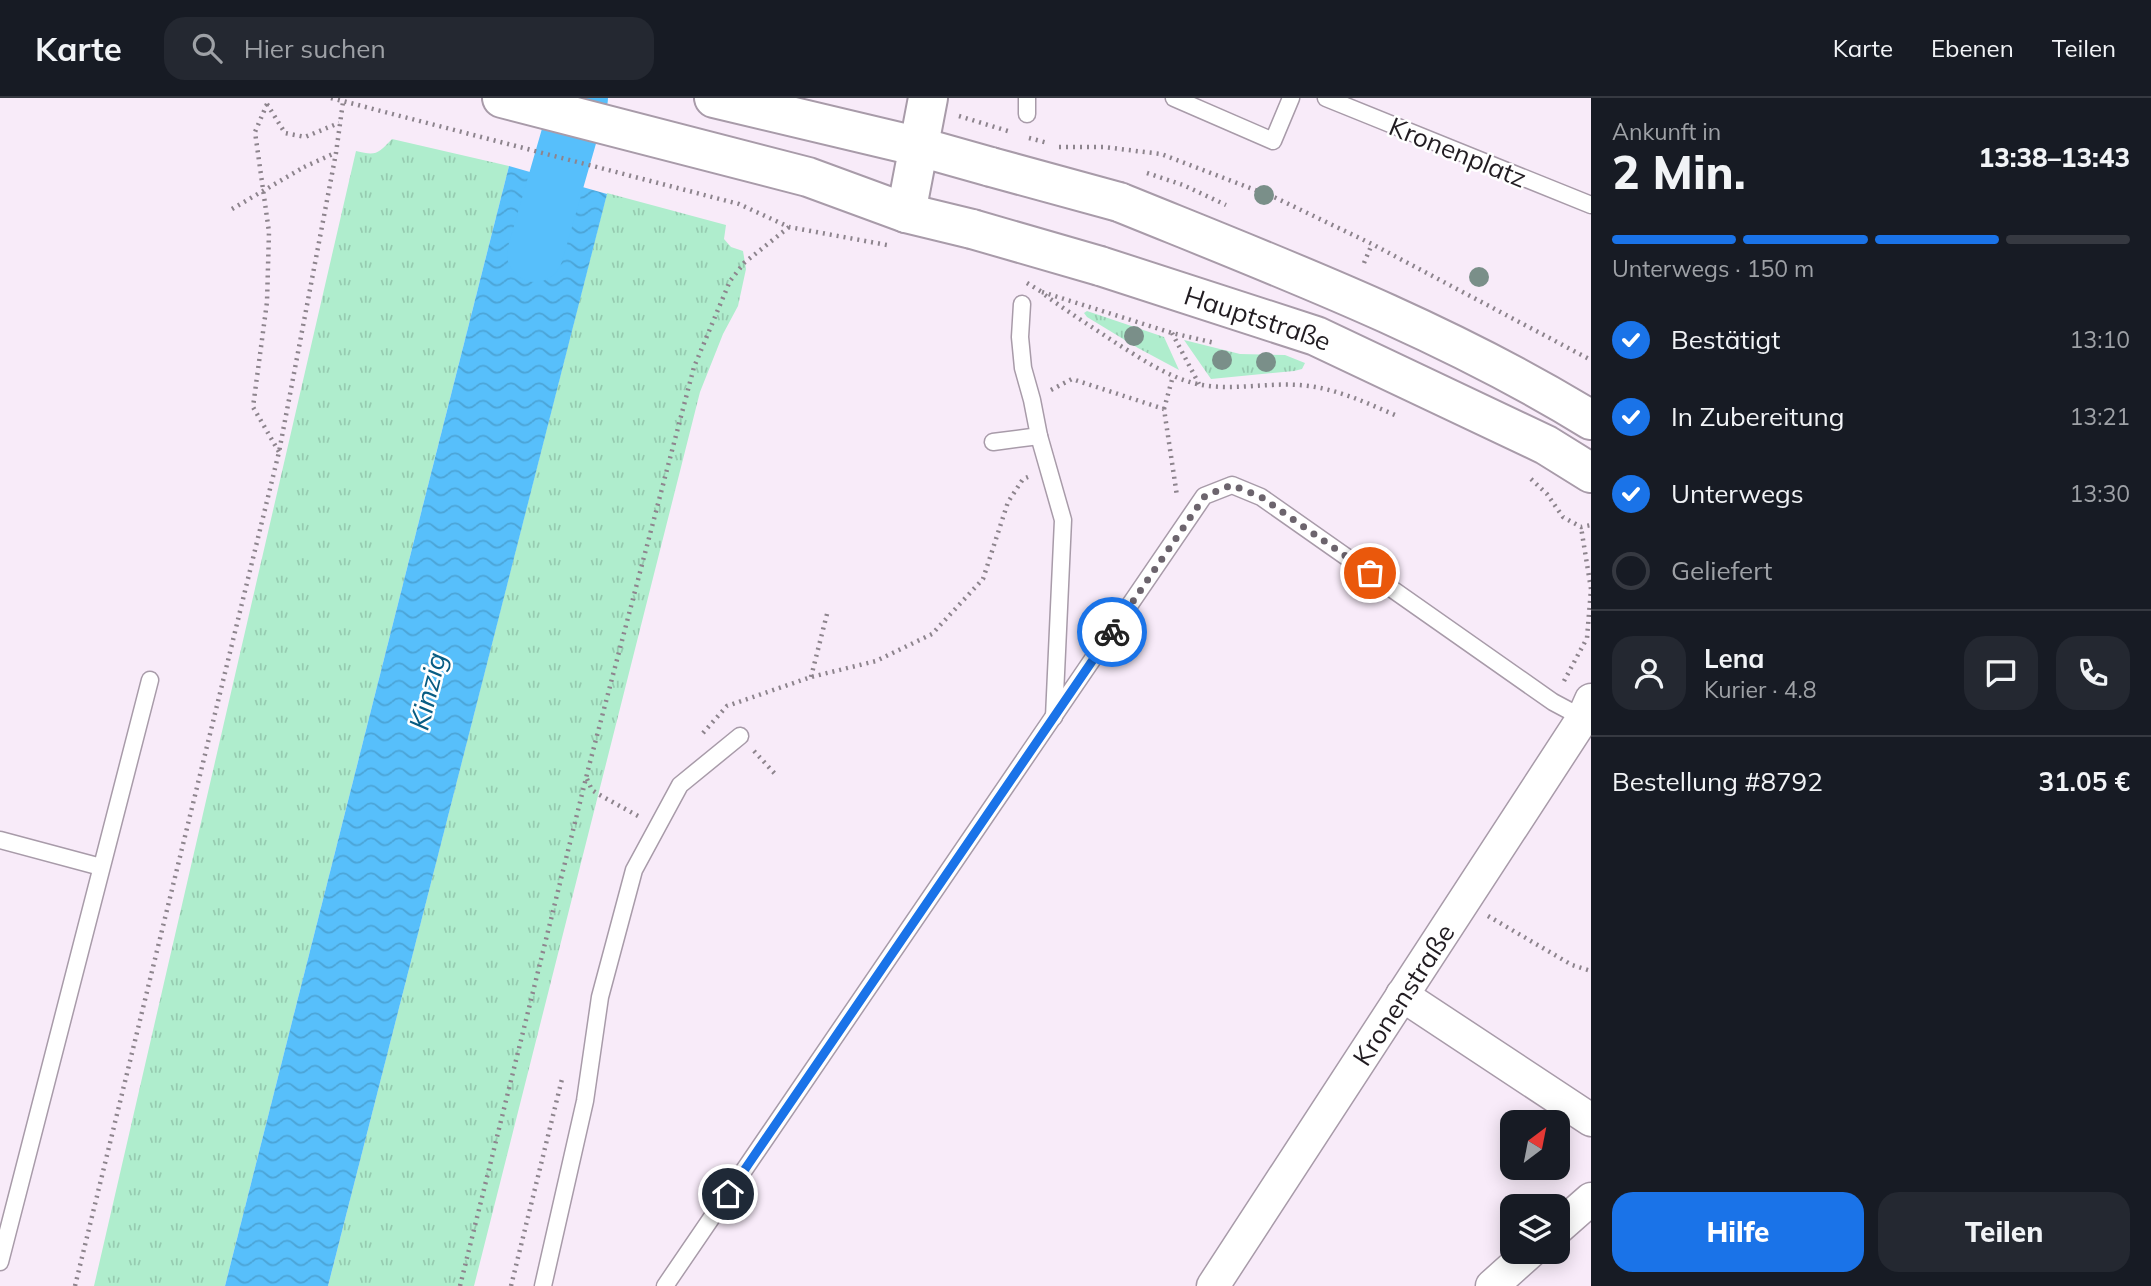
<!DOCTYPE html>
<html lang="de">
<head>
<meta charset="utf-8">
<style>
	:root { --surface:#171b24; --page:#242831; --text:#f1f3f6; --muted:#9ea1a6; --line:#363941; --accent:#1a73e8 }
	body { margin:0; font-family:Mulish,sans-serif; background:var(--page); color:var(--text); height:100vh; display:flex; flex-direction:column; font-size:26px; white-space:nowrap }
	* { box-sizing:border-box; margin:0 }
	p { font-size:23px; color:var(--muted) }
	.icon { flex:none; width:38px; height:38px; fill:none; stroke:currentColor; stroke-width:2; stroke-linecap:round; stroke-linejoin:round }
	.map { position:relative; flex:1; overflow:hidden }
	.drawer { display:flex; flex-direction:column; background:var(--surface); width:560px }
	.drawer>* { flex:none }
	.needle { width:46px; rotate:32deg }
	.fabs { position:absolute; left:1500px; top:1012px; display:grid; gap:14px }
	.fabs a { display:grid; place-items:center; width:70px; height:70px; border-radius:14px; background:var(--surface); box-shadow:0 4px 18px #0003; font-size:35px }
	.pin { position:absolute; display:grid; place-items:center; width:60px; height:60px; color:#fff; margin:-30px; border:4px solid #fff; border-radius:50%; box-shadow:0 2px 7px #0007 }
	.courier { position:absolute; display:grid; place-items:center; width:70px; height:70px; margin:-35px; border:5px solid #1a73e8; border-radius:50%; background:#fff; color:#222; box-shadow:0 2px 9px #0007 }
	.head em { font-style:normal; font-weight:800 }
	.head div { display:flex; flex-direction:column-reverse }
	.head { display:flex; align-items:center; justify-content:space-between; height:119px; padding:0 21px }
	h1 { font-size:46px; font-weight:800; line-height:52px }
	.bar { display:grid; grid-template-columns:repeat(4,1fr); gap:10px 7px; align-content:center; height:84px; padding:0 21px }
	.bar i { height:9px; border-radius:5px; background:var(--line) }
	.bar .active { background:var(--accent) }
	.bar p { grid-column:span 4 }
	.line { display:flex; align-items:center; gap:18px; padding:0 21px; border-top:2px solid var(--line) }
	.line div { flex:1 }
	.round { display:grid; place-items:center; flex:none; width:74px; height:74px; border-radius:21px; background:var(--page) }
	ol { padding:0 21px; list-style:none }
	li { display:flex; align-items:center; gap:21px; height:77px }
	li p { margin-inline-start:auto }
	li .icon { padding:7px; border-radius:50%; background:var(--accent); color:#fff; stroke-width:4 }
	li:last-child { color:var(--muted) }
	li i { width:38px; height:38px; border:4px solid var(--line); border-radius:50% }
	.primary-button { display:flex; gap:14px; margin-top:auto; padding:14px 21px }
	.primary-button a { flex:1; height:80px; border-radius:21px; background:var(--accent); color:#fff; font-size:28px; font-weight:800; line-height:80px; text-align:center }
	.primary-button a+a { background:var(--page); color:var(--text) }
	header { display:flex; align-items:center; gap:42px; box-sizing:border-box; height:98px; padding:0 35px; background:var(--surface); border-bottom:2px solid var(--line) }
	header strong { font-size:33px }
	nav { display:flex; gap:38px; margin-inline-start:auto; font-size:24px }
	.search { width:490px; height:63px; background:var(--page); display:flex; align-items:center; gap:18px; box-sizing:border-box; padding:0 24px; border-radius:21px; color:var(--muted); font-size:26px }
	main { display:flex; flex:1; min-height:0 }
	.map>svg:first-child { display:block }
</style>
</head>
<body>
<header>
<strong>Karte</strong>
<div class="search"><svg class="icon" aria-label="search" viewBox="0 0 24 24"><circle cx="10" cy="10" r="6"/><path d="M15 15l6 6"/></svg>Hier suchen</div>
<nav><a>Karte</a><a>Ebenen</a><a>Teilen</a></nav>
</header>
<main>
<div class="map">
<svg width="1591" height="1188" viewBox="0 0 1591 1188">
	<defs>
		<pattern id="grass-tufts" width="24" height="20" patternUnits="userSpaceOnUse" patternTransform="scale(1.75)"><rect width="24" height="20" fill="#afedcd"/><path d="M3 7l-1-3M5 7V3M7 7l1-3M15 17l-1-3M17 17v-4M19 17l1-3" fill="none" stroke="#96cbb0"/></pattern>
		<pattern id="water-waves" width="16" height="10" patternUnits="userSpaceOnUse" patternTransform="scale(1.75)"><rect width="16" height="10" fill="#57bffb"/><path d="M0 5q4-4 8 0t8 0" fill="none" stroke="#4ba4d7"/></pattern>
	</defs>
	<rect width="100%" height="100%" fill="#f8ebf9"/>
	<g fill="url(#grass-tufts)">
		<path d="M392 41 509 68 225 1188H94L356 53C376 58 378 56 392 41Z"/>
		<path d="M607 95 726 127 724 141 731 149 743 153 746 171 738 208 723 236 700 294 474 1188H328Z"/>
		<path d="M1087 213 1164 239 1179 272 1138 250 1087 219 1084 215Z"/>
		<path d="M1184 242 1240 256 1285 257 1305 265 1302 271 1294 273 1211 281Z"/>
	</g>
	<path fill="url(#water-waves)" d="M509 68 607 96 328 1188H225Z"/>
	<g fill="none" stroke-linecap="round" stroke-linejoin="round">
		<path stroke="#57bffb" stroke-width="56" d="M535 156 580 0"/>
		<defs>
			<g id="lane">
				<path d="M1027 0V16"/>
				<path d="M1174 0 1273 43 1291 0"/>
				<path d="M1326 0 1591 107"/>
				<path d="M1039 338 1063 422 1054 619"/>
				<path d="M993 344 1039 338 1032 302 1023 270 1020 239 1022 206"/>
				<path d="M0 742 101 769"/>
				<path d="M0 1164 150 582"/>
				<path d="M543 1188 585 1003 600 899 634 772 680 687 740 638"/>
				<path d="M665 1188 1204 398 1232 387 1261 399 1553 604 1583 620"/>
			</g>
			<g id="street">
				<path d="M1402 897 1591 1022"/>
				<path d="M1558 1130 1591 1101"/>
				<path id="s1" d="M1213 1188 1583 620 1591 602"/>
				<path d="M1492 1188 1531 1153"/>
			</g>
			<g id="secondary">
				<path d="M502 0 808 79 906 115 972 131"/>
				<path d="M714 0 920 49 991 69"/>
				<path d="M1119 104C1279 169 1443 231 1591 322"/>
				<path d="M906 115 928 0"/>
				<path id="s2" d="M1100 168 1316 238 1546 347 1591 375"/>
			</g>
		</defs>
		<use href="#lane" stroke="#a89ba9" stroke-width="19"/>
		<use href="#street" stroke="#a89ba9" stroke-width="35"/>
		<use href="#secondary" stroke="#a89ba9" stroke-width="42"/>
		<g stroke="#8d848d" stroke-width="4.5" stroke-dasharray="2 5" stroke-linecap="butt">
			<path d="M331 0 739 106 789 129 887 147"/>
			<path d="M267 6 255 34 269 134 267 204 253 309 279 354"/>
			<path d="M267 6 285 35 305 39 339 25"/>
			<path d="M959 18 1011 34"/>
			<path d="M1029 40 1048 45"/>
			<path d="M1059 49H1104L1161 56 1276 100 1372 146 1591 262"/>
			<path d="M304 69 335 55"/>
			<path d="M1147 75 1183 87 1226 107"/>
			<path d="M1364 165 1372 146"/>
			<path d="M1042 194 1172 235 1215 245"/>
			<path d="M1045 197C1068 214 1092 229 1116 245 1142 261 1170 281 1202 287 1237 293 1273 283 1309 288 1339 292 1367 305 1395 317"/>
			<path d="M1172 235 1199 286"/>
			<path d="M1051 292 1072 281 1164 311 1177 398"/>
			<path d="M1164 311 1173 278"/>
			<path d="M1531 381 1547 396 1563 419 1581 429 1591 427"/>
			<path d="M811 579 827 516"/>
			<path d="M1564 583 1587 540 1591 491 1581 429"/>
			<path d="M703 635 727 608 811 579 876 563 932 536 983 481 1008 404 1023 381 1028 379"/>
			<path d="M754 653 776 677"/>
			<path d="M587 681 592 692 598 696 638 718"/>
			<path d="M1488 818 1572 867 1591 873"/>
			<path d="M75 1188 279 354 336 55 343 4"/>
			<path d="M460 1188 589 668 694 269 730 183 744 165 789 129"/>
			<path d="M511 1188 562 981"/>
		</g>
		<use href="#lane" stroke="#fff" stroke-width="16"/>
		<use href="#street" stroke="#fff" stroke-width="32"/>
		<use href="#secondary" stroke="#fff" stroke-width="38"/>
		<defs>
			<g id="secondary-bridge">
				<path d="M991 69 1119 104"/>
				<path d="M972 131 1100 168"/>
			</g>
		</defs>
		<use href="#secondary-bridge" stroke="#a89ba9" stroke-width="42" stroke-linecap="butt"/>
		<g stroke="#8d848d" stroke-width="4.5" stroke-dasharray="2 5" stroke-linecap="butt">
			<path d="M232 111 304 69"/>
			<path d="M1027 185 1042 194"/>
		</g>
		<use href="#secondary-bridge" stroke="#fff" stroke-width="38"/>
	</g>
	<g fill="#7a8f89">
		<circle cx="1264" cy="97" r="10"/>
		<circle cx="1479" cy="179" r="10"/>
		<circle cx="1134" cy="238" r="10"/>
		<circle cx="1222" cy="262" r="10"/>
		<circle cx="1266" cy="264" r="10"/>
	</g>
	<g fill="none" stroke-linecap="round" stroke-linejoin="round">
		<path stroke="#6c646d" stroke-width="7" stroke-dasharray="0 12.6" d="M1112 534 1205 398 1232 387 1261 399 1370 475"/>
		<path stroke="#1a73e8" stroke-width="9" d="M728 1096 1112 534"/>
	</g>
	<g text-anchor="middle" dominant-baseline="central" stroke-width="5" stroke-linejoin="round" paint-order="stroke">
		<g font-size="26" fill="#211c21" stroke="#fff">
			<text transform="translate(1458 54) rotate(22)">Kronenplatz</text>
			<text stroke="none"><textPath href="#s2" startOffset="166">Hauptstraße</textPath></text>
			<text stroke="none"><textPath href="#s1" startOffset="348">Kronenstraße</textPath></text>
		</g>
		<g font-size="28" font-style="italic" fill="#085c83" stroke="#fff">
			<text transform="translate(427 593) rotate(-76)">Kinzig</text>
		</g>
	</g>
</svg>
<div class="fabs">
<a><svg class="needle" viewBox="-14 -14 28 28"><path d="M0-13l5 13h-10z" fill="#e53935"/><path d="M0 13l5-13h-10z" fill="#9ea1a6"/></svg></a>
<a><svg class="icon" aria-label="layers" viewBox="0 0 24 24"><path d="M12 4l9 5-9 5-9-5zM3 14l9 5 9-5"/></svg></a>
</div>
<div class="pin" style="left:1370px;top:475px;background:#ea580c"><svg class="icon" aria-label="bag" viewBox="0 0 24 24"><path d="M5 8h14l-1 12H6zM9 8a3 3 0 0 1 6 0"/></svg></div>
<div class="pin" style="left:728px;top:1096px;background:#1f2937"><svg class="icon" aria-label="home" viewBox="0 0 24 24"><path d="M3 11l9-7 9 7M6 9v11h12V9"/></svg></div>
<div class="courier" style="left:1112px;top:534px"><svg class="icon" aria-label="bike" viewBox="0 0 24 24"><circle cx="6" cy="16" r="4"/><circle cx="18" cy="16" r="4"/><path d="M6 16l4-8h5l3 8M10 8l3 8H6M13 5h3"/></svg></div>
</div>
<section class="drawer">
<div class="head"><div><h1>2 Min.</h1><p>Ankunft in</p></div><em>13:38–13:43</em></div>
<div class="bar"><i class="active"></i><i class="active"></i><i class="active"></i><i></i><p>Unterwegs · 150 m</p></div>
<ol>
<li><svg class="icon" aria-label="check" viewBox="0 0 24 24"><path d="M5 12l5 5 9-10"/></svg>Bestätigt<p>13:10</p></li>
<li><svg class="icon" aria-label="check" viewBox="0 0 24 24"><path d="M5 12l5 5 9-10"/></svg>In Zubereitung<p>13:21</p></li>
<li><svg class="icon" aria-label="check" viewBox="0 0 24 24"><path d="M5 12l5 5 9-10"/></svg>Unterwegs<p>13:30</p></li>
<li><i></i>Geliefert</li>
</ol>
<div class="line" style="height:126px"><a class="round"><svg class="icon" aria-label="person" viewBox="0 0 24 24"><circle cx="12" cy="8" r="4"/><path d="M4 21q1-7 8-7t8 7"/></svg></a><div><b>Lena</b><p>Kurier · 4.8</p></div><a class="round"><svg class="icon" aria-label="chat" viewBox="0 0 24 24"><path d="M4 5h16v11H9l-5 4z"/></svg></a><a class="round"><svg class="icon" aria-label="phone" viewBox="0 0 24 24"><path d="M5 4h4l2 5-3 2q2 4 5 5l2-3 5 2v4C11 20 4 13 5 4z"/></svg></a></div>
<div class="line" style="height:91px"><div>Bestellung #8792</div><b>31.05 €</b></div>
<div class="primary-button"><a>Hilfe</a><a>Teilen</a></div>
</section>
</main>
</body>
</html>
